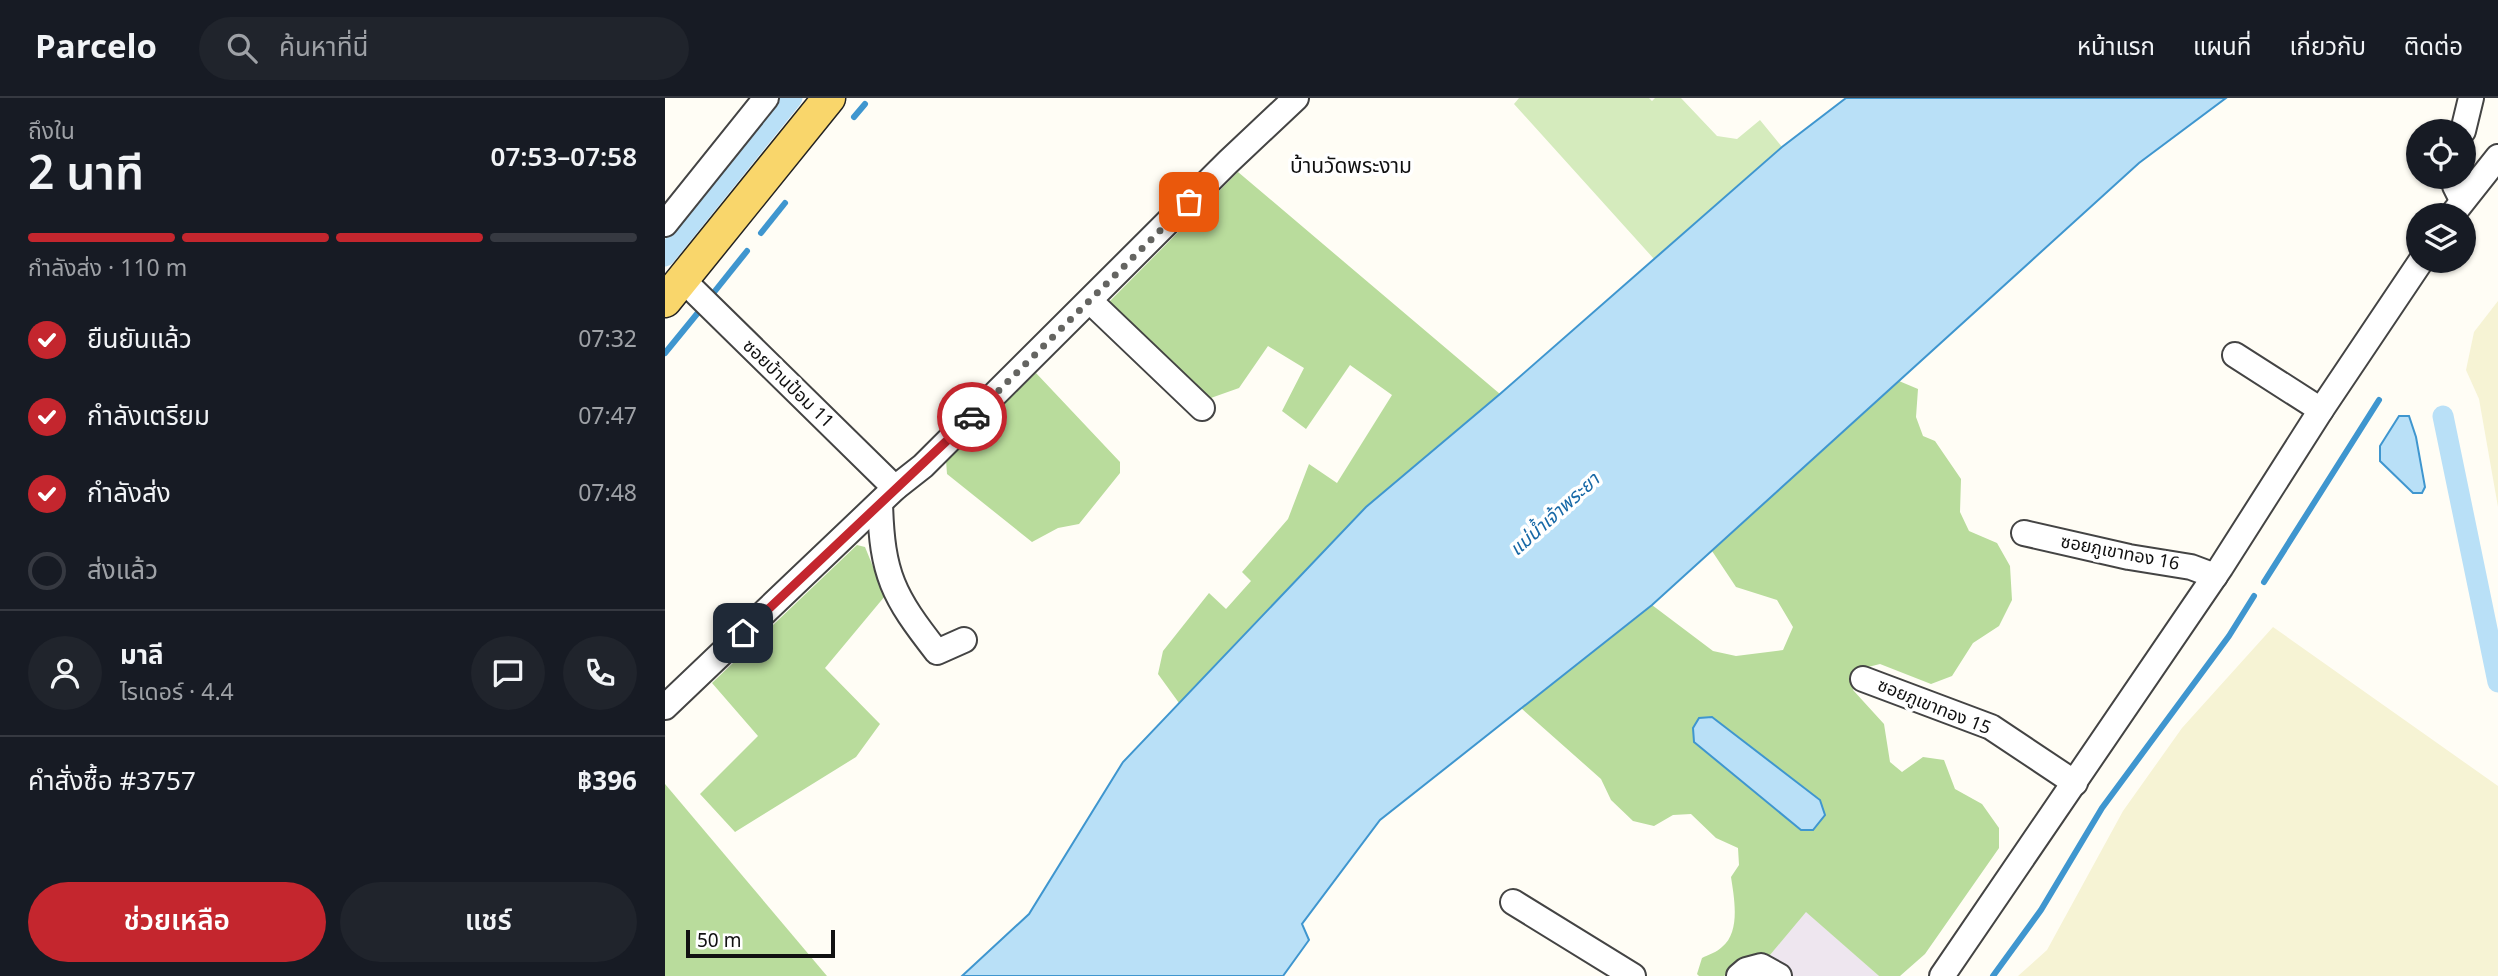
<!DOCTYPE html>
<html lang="th">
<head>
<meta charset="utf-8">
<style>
	:root { --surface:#171b24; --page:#20242c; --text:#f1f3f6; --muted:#9ea1a6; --line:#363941; --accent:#c4262e }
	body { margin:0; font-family:Georgia,"Noto Sans Thai",serif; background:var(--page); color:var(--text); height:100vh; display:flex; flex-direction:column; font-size:26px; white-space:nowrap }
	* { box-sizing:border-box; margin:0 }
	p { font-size:23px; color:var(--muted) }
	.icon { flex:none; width:38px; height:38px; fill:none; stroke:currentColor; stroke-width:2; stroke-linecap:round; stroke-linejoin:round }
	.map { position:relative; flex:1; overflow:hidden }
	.details { display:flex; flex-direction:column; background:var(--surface); width:665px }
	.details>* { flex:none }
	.buttons { position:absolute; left:1741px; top:21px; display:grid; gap:14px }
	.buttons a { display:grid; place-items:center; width:70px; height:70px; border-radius:50%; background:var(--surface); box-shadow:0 2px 5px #0004; font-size:35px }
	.scale { position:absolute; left:21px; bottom:18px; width:149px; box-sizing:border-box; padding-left:7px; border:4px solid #111; border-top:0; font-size:19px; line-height:24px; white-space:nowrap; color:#111; -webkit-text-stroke:5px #fff; paint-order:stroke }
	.pin { position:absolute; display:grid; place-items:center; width:60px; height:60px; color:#fff; margin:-30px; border-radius:14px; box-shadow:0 4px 10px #0006 }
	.courier { position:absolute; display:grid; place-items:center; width:70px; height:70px; margin:-35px; border:5px solid #c4262e; border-radius:50%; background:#fff; color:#222; box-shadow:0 2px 9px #0007 }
	.overview em { font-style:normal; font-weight:600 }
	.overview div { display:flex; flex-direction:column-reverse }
	.overview { display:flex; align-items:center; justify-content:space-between; height:119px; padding:0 28px }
	h1 { font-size:46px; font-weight:600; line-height:52px }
	.bar { display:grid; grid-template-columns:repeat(4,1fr); gap:10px 7px; align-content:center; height:84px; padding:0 28px }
	.bar i { height:9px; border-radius:5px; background:var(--line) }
	.bar .on { background:var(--accent) }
	.bar p { grid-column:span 4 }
	.line { display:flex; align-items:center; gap:18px; padding:0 28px; border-top:2px solid var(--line) }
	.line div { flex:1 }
	.round { display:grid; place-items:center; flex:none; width:74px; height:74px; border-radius:37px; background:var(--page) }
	ol { padding:0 28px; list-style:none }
	li { display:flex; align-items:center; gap:21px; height:77px }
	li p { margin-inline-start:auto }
	li .icon { padding:7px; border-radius:50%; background:var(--accent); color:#fff; stroke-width:4 }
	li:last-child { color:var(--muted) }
	li i { width:38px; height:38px; border:4px solid var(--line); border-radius:50% }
	.cta { display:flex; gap:14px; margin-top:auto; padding:14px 28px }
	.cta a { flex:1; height:80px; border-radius:42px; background:var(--accent); color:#fff; font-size:28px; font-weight:600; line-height:80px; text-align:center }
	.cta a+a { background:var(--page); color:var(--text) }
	header { display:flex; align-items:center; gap:42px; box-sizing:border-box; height:98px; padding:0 35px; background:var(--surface); border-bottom:2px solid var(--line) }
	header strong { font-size:33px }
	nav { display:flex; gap:38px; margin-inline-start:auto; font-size:24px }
	.search { width:490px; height:63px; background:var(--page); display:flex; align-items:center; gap:18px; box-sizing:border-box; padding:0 24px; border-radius:38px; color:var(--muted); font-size:26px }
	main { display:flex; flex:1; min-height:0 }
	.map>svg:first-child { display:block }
</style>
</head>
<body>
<header>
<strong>Parcelo</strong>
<div class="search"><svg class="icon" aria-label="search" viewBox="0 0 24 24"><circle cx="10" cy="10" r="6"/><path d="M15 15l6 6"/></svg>ค้นหาที่นี่</div>
<nav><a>หน้าแรก</a><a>แผนที่</a><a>เกี่ยวกับ</a><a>ติดต่อ</a></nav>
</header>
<main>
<section class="details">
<div class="overview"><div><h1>2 นาที</h1><p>ถึงใน</p></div><em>07:53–07:58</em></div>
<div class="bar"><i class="on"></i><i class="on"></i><i class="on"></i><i></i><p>กำลังส่ง · 110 m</p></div>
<ol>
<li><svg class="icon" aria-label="check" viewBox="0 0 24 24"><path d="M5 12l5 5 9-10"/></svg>ยืนยันแล้ว<p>07:32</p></li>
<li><svg class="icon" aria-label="check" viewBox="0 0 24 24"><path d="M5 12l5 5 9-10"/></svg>กำลังเตรียม<p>07:47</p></li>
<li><svg class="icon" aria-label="check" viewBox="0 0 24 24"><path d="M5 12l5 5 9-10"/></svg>กำลังส่ง<p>07:48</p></li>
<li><i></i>ส่งแล้ว</li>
</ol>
<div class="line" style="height:126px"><a class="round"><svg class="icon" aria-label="person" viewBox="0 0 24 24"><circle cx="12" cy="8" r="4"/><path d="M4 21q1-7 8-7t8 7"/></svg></a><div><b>มาลี</b><p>ไรเดอร์ · 4.4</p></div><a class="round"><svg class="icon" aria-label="chat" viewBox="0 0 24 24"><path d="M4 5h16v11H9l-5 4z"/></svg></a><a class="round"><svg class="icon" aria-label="phone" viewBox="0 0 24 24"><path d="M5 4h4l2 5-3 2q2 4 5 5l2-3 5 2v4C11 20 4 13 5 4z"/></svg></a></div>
<div class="line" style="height:91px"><div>คำสั่งซื้อ #3757</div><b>฿396</b></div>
<div class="cta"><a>ช่วยเหลือ</a><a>แชร์</a></div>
</section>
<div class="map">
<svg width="1833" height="878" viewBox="0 0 1833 878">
	<rect width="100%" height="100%" fill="#fffdf5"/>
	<path fill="#eee6ef" d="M1141 813 1214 878H1128L1105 857Z"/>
	<g fill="#f6f3d4">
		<path d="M1833 203V409L1814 301 1801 272 1809 234Z"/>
		<path d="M1608 529 1833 688V878H1353L1382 852 1458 713 1517 630Z"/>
	</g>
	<path fill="#d5ebbd" d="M854 0H984L987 3 990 0H1016L1052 38 1072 41 1095 22 1117 49 989 161 849 6Z"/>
	<g fill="#b9dc9c">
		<path d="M573 74 835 296 701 409 514 605 493 576 498 553 544 495 561 511 586 483 577 474 623 421 644 366 672 385 727 297 685 267 641 331 617 313 639 270 603 248 574 290 543 301 442 206Z"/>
		<path d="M371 275 455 364V375L414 426 393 430 367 444 282 376 281 362Z"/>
		<path d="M1234 283 1253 291 1251 319 1258 338 1270 343 1296 381 1295 414 1304 433 1332 445 1345 468 1347 502 1334 528 1308 545 1287 578 1266 586 1215 566 1199 570 1188 592 1219 626 1225 664 1237 674 1258 659 1279 662 1290 691 1317 706 1334 730V750L1260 856 1235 878H1214L1141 814 1105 857 1084 862 1059 878H1034L1032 876 1037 860C1043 857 1052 854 1057 849 1076 834 1069 799 1066 779L1074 767 1073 750 1051 740 1026 716 1008 717 989 728 968 723 946 702 936 681 856 610 987 507 1048 553 1071 558 1118 552 1128 529 1112 502 1071 489 1047 453Z"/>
		<path d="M192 447 200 449 220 498 160 570 215 626 191 659 70 734 35 696 93 638 47 585Z"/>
		<path d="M0 686 162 878H0Z"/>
	</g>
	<g fill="#b9e0f7" stroke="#3f96cf" stroke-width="2">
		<path d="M1181 0H1561L1474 65 987 507 715 722 637 826 644 842 618 878H297L364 816 458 664 701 409 835 296 1117 49Z"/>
		<path d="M1734 318H1744L1751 339 1760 389 1757 395H1748L1715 363V348Z"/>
		<path d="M1047 619 1155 702 1160 717 1148 732H1136L1029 644 1028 630 1034 620Z"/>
	</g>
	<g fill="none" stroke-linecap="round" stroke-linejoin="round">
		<g stroke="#3f96cf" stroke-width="6">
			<path d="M189 19 200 6"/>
			<path d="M96 135 120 105"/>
			<path d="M46 198 82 153"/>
			<path d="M0 255 36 211"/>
			<path d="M1599 484 1714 302"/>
			<path d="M1328 878 1376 812 1437 710 1564 538 1589 498"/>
		</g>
		<g stroke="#b9e0f7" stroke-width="21">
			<path d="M0 158 127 0"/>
			<path d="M1778 318 1833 584"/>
		</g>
		<defs>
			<g id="minor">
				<path d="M1798 33 1806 0"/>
				<path d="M1789 79 1790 88 1797 102"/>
				<path d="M1787 117 1833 59"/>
				<path d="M0 126 101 0"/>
				<path d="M17 181 230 390"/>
				<path d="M425 203 537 310"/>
				<path d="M1570 257 1656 312"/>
				<path d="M215 405C217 477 228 498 272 554L299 542"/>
				<path d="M1359 435 1464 459 1526 469 1550 478"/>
				<path d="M1198 581 1326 629 1410 685"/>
				<path d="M0 609 230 390 258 368 563 64 631 0"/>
				<path d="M848 804 968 878"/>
				<path d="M1074 878 1081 872 1096 868 1114 878"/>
				<path d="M1277 878 1556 469 1656 312 1756 163"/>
			</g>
			<path id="major" d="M0 203 164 0"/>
		</defs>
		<use href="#minor" stroke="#444" stroke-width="28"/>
		<use href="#major" stroke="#222" stroke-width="35"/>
		<use href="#minor" stroke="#fff" stroke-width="24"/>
		<use href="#major" stroke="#f9d66b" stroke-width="32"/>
	</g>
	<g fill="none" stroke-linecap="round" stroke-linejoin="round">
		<path stroke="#646461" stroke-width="7" stroke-dasharray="0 12.6" d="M307 319 524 104"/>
		<path stroke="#c4262e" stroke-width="9" d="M78 535 307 319"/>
	</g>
	<g text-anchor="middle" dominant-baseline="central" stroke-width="7" stroke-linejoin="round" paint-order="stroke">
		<g font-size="18" fill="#111" stroke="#fff">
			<text transform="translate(123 286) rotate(44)">ซอยบ้านป้อม 11</text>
			<text transform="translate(1455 455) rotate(11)">ซอยภูเขาทอง 16</text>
			<text transform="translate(1269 609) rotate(22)">ซอยภูเขาทอง 15</text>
		</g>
		<g font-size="19" font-style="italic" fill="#1768a6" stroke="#fff">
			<text transform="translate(890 417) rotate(-42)">แม่น้ำเจ้าพระยา</text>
		</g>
		<g font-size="21" fill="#111" stroke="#fff">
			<text x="686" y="68">บ้านวัดพระงาม</text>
		</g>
	</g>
</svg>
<div class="buttons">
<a><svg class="icon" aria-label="locate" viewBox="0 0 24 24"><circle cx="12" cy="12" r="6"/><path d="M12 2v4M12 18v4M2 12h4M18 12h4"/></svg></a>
<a><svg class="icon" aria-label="layers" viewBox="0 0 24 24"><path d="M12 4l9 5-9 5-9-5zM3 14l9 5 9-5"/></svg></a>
</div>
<div class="scale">50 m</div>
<div class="pin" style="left:524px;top:104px;background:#ea580c"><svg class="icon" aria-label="bag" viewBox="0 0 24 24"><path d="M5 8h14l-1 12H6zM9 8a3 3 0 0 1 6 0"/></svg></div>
<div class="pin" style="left:78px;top:535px;background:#1f2937"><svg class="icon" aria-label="home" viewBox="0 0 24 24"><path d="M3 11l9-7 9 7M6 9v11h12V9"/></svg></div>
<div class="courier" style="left:307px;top:319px"><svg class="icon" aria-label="car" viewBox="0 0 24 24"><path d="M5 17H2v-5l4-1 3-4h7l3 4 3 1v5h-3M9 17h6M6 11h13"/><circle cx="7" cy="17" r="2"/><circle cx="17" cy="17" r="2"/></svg></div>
</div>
</main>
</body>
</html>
